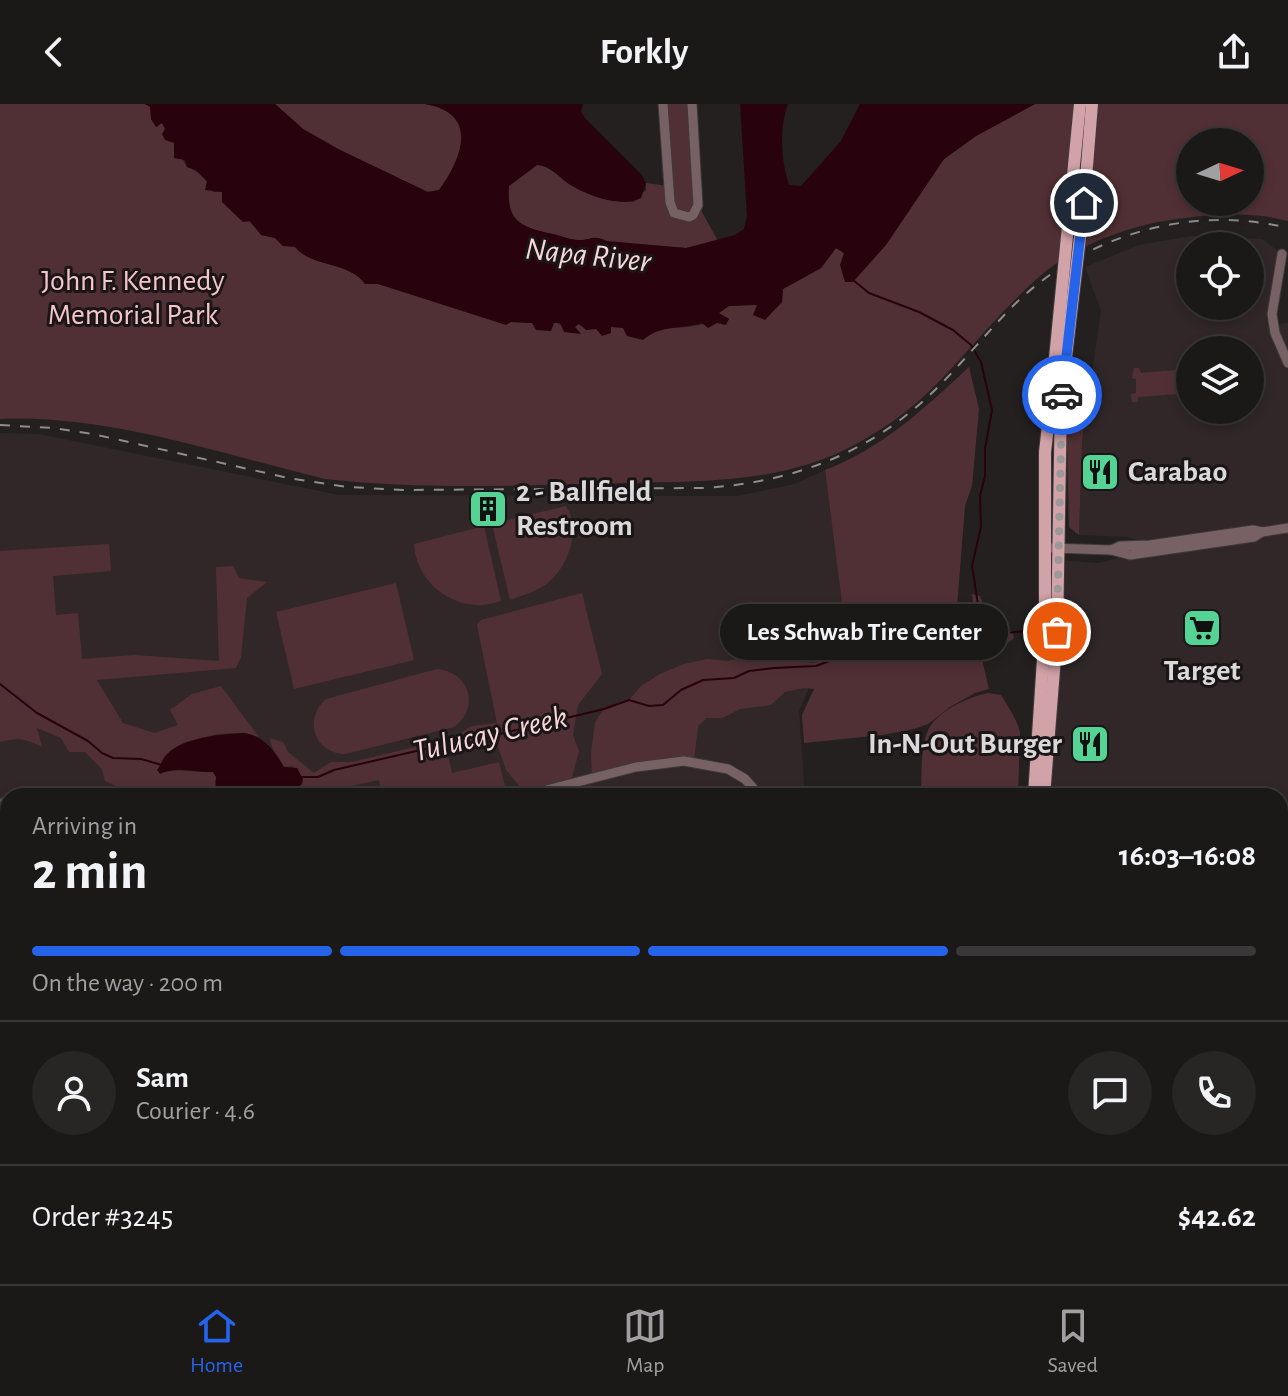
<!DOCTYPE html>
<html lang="en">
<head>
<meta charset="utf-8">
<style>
	:root { --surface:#1b1818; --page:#282525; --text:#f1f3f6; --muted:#a0a0a2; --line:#393737; --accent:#2563eb }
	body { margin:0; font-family:"Alegreya Sans",sans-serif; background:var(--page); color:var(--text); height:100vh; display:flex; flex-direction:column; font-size:30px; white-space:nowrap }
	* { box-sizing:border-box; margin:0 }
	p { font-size:26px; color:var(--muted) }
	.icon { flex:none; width:44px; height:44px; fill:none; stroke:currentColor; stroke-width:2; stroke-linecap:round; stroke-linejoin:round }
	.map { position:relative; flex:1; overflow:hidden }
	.details { position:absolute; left:0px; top:684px; width:1288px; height:496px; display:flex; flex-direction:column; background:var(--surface); border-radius:24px 24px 0 0; box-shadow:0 4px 12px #0003,0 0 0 2px var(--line) }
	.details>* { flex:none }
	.needle { width:52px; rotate:86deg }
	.buttons { position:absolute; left:1176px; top:24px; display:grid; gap:16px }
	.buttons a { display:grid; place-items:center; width:88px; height:88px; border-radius:50%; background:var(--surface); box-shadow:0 4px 12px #0003,0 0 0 2px var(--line); font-size:40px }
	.pin { position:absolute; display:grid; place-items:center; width:68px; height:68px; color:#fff; margin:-34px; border:4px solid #fff; border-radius:50%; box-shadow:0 2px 8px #0007 }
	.courier { position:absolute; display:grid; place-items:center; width:80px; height:80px; margin:-40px; border:6px solid #2563eb; border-radius:50%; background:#fff; color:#222; box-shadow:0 2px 10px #0007 }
	.bubble { position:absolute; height:56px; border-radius:28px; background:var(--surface); box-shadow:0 4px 12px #0003,0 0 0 2px var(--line); font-size:26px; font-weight:700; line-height:56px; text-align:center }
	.head em { font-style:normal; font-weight:700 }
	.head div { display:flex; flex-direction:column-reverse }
	.head { display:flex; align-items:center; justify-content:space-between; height:136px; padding:0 32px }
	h1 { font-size:52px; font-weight:700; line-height:60px }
	.bar { display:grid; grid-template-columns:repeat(4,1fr); gap:12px 8px; align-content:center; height:96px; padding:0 32px }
	.bar i { height:10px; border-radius:6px; background:var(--line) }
	.bar .current { background:var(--accent) }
	.bar p { grid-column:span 4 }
	.line { display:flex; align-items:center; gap:20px; padding:0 32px; border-top:2px solid var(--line) }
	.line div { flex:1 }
	.round { display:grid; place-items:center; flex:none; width:84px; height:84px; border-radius:42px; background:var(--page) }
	header { display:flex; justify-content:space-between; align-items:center; height:104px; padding:0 32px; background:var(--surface); font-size:36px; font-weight:700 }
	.tab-bar { display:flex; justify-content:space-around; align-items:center; height:112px; border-top:2px solid var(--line); background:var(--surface); font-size:22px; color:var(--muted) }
	.tab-bar a { display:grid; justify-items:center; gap:4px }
	.tab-bar .current { color:var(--accent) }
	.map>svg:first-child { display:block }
</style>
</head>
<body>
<header><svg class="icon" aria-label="back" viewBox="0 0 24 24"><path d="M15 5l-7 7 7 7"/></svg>Forkly<svg class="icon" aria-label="share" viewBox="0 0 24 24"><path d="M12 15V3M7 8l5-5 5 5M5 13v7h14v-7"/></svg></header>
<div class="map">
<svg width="1288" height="1180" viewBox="0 0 1288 1180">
	<rect width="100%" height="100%" fill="#242020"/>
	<g fill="#312728" fill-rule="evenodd">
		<path d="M1191 132 1262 135 1282 150 1273 221 1288 219V420L1150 441 1127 433 1079 431 1082 339 1101 207 1085 163 1139 141ZM1190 142H1250V202H1190ZM1190 246H1250V306H1190Z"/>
		<path d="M0 329 39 330 339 391 737 392 795 380 825 366 843 507 799 607 805 692H8V1064L0 1066Z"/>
		<path d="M1288 428V776L1280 777V692H1044L1058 456 1098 459 1130 451Z"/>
		<path d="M8 1080V1172H1032V1180H0V1082Z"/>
	</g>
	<g fill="#513035" fill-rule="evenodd">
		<path d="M0 0H145L151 3V15L157 23 162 18 187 63C200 68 207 76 213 88H222L262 131 275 134 283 142H295C313 164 348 157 366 180H378L510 218 532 219 550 227 554 218 580 229 575 223 579 219 656 225 688 223 729 215 718 209 729 202 758 200 765 215 782 198 783 185 821 164 836 144 844 149 916 96 944 55 976 32 1035 0H1288V117C1254 108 1220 110 1185 114 1136 119 1078 139 1040 172 996 210 963 256 921 295 902 312 878 328 856 340 802 370 740 376 679 378 564 379 439 388 325 375 222 350 106 310 0 315ZM1190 38H1250V98H1190Z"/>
		<path d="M275 0H425C479 10 463 53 439 86L427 88 338 45 303 25Z"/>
		<path d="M663 0H692L698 101 718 137 686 144 607 138C592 130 591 137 577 136 570 135 561 132 553 130 521 123 506 118 509 82L537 61C550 62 560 74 571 81 589 92 613 99 634 98L646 86V79L668 82Z"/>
		<path d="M969 263 979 305 972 382 965 402 957 503 949 525C911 527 875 534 843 507L825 366C881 345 925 304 969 263Z"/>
		<path d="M1091 263 1082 339 1079 431 1069 423 1067 340 1061 295 1062 288 1072 289 1079 284Z"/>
		<path d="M1134 264H1139L1141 269 1190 265V289L1138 293V298H1132L1131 290 1136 289V275L1132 274Z"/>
		<path d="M566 402C581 424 569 461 550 477 539 487 523 491 510 496L492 420Z"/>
		<path d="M484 422 501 497C493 499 484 502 476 501 443 499 416 473 414 440Z"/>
		<path d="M109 440 111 467 53 472 56 511 78 509 82 555 135 551 219 557 216 463 233 462 239 474 267 478 247 494 241 553 236 564 97 576 123 619 154 629 178 621 170 606 192 590 221 582 259 633 245 629 217 630 183 639 162 656 161 661 165 668C184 665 196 669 213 668L216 673V685L221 692H126L120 684 105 677 102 665 85 648H69L61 634 37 624 42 643C26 635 18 633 0 638V447Z"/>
		<path d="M396 479 414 556 294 585 276 508Z"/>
		<path d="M582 489 602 570 578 601 573 631 579 647 570 681 527 691 506 666 498 643 490 637 478 636 455 642 452 634 472 622 497 619 477 521 481 516Z"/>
		<path d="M972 490 980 492C991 517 976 523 1012 527L1014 534C1005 543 992 542 981 551L989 585 975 589 950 603 928 620 914 625 882 631 804 639 802 611 814 585 804 584 785 588 771 601 740 605 722 614H707L698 622 694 657 592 675 591 650 595 618 604 605 629 596 641 582 660 570 684 560 707 555 728 557 780 543 786 548H798L801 557 813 559 847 546 900 542 968 530 976 526Z"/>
		<path d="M437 565C469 568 481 603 454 623L345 650C314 649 303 615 326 595Z"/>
		<path d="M988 589 1001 591C1008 602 1017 616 1020 628L1018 692H921C922 673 920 647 927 629 934 608 968 593 988 589Z"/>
		<path d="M270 634 283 638 288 648 314 669 331 658H352L449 635 450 643 443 646 444 652 449 654 452 669 499 658 507 691 383 692 379 676 337 685 323 683 318 692H285L302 680 293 662 284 663C279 656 270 642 270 634Z"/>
	</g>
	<g fill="#28020c">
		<path d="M145 0H275L303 25 338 45 428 88 439 86C463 53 479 9 425 0H583L581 8 585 14 641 70 646 79 641 94C621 104 588 92 569 80 559 73 550 61 537 61L509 82C506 118 521 123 553 130 561 132 570 136 578 136 591 137 592 130 607 137L686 144 735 131 744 125 747 112 740 0H788C779 24 781 57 789 81L801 82 841 37 860 0H1035L976 32 944 55 886 141 853 178H845L840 161 844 149 836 144 821 164 783 185 782 198 765 216 753 211 757 201 729 202 719 209 729 215 726 221 717 219 708 224 702 219C679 226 662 220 643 236L627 232 623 224 611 223V229L602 232 596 225 586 226 579 220 575 223 581 230 564 228 560 219H554L551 227 536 226 532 219 511 218 506 221 378 180H365C349 157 312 164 295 143L283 142 275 134 261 131 250 117 243 118 222 98V88L205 86 207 77 196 66 187 63 185 56 174 54V39L165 36 162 30 165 25 162 19 156 23 151 15 150 3Z"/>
		<path d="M245 629C265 633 275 647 284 663L297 664 303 675 302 680 285 692H221C215 684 215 682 216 673L213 668C195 669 178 661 160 670L157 666C162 660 162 655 167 650 184 633 222 630 245 629Z"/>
	</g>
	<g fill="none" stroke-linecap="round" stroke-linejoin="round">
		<g stroke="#28020c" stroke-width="2">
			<path d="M853 176 869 189 919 208 953 226 971 241 981 258 992 306 985 345V372L980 392 981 423 972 462 981 520 996 530 1037 526"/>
			<path d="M1067 522 1068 499"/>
			<path d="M0 580 37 609 88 637 102 649 113 654 141 655 162 661"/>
			<path d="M300 673H318L334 666 451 639 478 629 500 630 604 605 629 596 649 602 663 601 681 586 703 576 734 574 749 567 774 564 816 562 850 549 884 551 918 547 996 530"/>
		</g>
		<defs>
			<g id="minor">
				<path d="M663 0 670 98 674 109 689 113 693 111 698 101 692 0"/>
				<path d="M1282 150 1272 210 1275 229 1288 259"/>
				<path d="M1052 444 1111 446 1130 451 1254 433 1262 428 1288 424"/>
				<path d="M1111 446 1120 442 1150 441 1253 426 1262 428"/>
				<path d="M343 692 360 688 361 692"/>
				<path d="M523 692 636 663 684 657 728 665 745 675 760 692"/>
				<path d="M4 698 8 714"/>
				<path d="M0 748 8 746"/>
				<path d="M0 883 8 902"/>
				<path d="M0 908 8 910"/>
				<path d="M1280 1074 1288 1127"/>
				<path d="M529 1172 530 1180"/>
				<path d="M594 1172 595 1180"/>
				<path d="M800 1172V1180"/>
				<path d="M815 1172V1180"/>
				<path d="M1032 1172V1180"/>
				<path d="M1191 1172 1195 1180"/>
				<path d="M226 1180H250"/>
				<path d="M314 1180 315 1172"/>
			</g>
			<g id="major">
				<path d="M1034 692 1045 525V348L1051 295"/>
				<path d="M1044 692 1057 528 1061 295"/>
				<path d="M1280 777 1288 776"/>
				<path d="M1280 791 1288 790"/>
				<path d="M0 1066 8 1064"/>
				<path d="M0 1082 8 1080"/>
			</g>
		</defs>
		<use href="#minor" stroke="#3e3a3a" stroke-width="11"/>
		<use href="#major" stroke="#3e3a3a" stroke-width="14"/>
		<use href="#minor" stroke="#786164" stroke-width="9"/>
		<use href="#major" stroke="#d1a2a8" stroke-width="12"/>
		<path stroke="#8f8c8c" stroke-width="2" stroke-dasharray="10 10" stroke-linecap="butt" d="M0 321 53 324 93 330 288 374 348 383 403 386 702 384C775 380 845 359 904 313 946 281 977 238 1014 201 1085 131 1191 100 1288 124"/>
		<defs>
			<g id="major-bridge">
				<path d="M1051 295 1080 0"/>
				<path d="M1061 295 1084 99 1092 0"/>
			</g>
		</defs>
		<use href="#major-bridge" stroke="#3e3a3a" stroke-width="14" stroke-linecap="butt"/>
		<use href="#major-bridge" stroke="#d1a2a8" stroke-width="12"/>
	</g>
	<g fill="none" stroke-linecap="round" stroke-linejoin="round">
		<path stroke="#9b9898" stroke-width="8" stroke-dasharray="0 14.4" d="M1057 528 1062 291"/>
		<path stroke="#2563eb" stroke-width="10" d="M1062 291 1084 99"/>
	</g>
	<defs>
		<symbol id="restaurant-square" viewBox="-11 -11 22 22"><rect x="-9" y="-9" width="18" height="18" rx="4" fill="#54d395" stroke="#1a1617"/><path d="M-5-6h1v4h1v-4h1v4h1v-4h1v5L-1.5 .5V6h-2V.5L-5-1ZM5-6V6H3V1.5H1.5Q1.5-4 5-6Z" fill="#111"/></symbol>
		<symbol id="building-square" viewBox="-11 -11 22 22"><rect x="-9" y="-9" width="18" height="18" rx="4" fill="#54d395" stroke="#1a1617"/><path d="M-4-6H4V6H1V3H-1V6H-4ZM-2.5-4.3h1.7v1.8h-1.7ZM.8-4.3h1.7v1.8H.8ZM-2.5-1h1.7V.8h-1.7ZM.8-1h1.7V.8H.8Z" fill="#111"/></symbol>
		<symbol id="supermarket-square" viewBox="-11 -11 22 22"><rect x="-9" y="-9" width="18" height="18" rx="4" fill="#54d395" stroke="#1a1617"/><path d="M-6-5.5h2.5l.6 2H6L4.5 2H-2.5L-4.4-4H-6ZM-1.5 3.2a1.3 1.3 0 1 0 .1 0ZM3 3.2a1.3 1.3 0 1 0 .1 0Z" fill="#111"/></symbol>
	</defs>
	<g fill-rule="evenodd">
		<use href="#restaurant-square" x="1078" y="346" width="44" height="44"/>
		<use href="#building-square" x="466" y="383" width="44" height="44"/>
		<use href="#supermarket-square" x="1180" y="502" width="44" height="44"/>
		<use href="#restaurant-square" x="1068" y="618" width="44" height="44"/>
	</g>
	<g text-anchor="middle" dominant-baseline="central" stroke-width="6" stroke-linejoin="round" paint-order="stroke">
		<g font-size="30" fill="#f6c4cb" stroke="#1a1617">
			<text x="133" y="177">John F. Kennedy<tspan x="133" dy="34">Memorial Park</tspan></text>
		</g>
		<g font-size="30" font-weight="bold" fill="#dbd8d9" stroke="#1a1617" text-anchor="start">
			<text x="1128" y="368">Carabao</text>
			<text x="516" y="388">2 - Ballfield<tspan x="516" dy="34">Restroom</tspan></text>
			<text x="1202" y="567" text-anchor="middle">Target</text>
			<text x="1062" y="640" text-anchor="end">In-N-Out Burger</text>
		</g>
		<g font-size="32" font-style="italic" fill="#f8d6da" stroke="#1a1617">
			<text transform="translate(588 151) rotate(6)">Napa River</text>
			<text transform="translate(490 630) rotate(-13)">Tulucay Creek</text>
		</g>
	</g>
</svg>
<div class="buttons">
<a><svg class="needle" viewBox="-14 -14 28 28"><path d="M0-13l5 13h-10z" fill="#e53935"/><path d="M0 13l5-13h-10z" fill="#a0a0a2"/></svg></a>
<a><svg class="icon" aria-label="locate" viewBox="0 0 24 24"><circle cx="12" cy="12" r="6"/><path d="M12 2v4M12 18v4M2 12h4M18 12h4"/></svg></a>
<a><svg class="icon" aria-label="layers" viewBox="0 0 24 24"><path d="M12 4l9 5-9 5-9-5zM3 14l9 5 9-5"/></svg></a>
</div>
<div class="pin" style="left:1057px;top:528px;background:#ea580c"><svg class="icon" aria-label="bag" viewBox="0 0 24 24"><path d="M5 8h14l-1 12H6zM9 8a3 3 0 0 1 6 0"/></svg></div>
<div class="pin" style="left:1084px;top:99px;background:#1f2937"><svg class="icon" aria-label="home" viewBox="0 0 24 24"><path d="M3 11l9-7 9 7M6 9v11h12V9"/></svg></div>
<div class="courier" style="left:1062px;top:291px"><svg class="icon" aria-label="car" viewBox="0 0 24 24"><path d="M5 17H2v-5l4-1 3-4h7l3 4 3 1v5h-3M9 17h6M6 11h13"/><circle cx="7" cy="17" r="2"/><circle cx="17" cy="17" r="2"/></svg></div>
<div class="bubble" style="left:720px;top:500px;width:288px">Les Schwab Tire Center</div>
<section class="details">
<div class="head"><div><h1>2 min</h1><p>Arriving in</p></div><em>16:03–16:08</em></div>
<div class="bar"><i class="current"></i><i class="current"></i><i class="current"></i><i></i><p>On the way · 200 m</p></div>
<div class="line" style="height:144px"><a class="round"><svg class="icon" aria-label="person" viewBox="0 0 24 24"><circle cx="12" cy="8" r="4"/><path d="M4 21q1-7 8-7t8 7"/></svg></a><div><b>Sam</b><p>Courier · 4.6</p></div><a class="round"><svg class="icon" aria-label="chat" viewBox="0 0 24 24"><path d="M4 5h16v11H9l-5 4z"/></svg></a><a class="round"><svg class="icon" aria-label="phone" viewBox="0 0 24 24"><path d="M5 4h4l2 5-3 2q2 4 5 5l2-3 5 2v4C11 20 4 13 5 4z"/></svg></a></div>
<div class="line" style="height:104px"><div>Order #3245</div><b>$42.62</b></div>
</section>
</div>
<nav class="tab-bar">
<a class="current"><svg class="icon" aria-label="home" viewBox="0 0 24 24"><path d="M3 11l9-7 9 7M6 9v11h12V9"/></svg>Home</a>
<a><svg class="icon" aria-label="map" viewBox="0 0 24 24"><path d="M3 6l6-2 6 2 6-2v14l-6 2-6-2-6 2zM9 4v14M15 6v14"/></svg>Map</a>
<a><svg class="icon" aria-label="saved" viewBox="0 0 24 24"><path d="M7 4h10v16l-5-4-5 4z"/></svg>Saved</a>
</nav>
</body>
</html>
